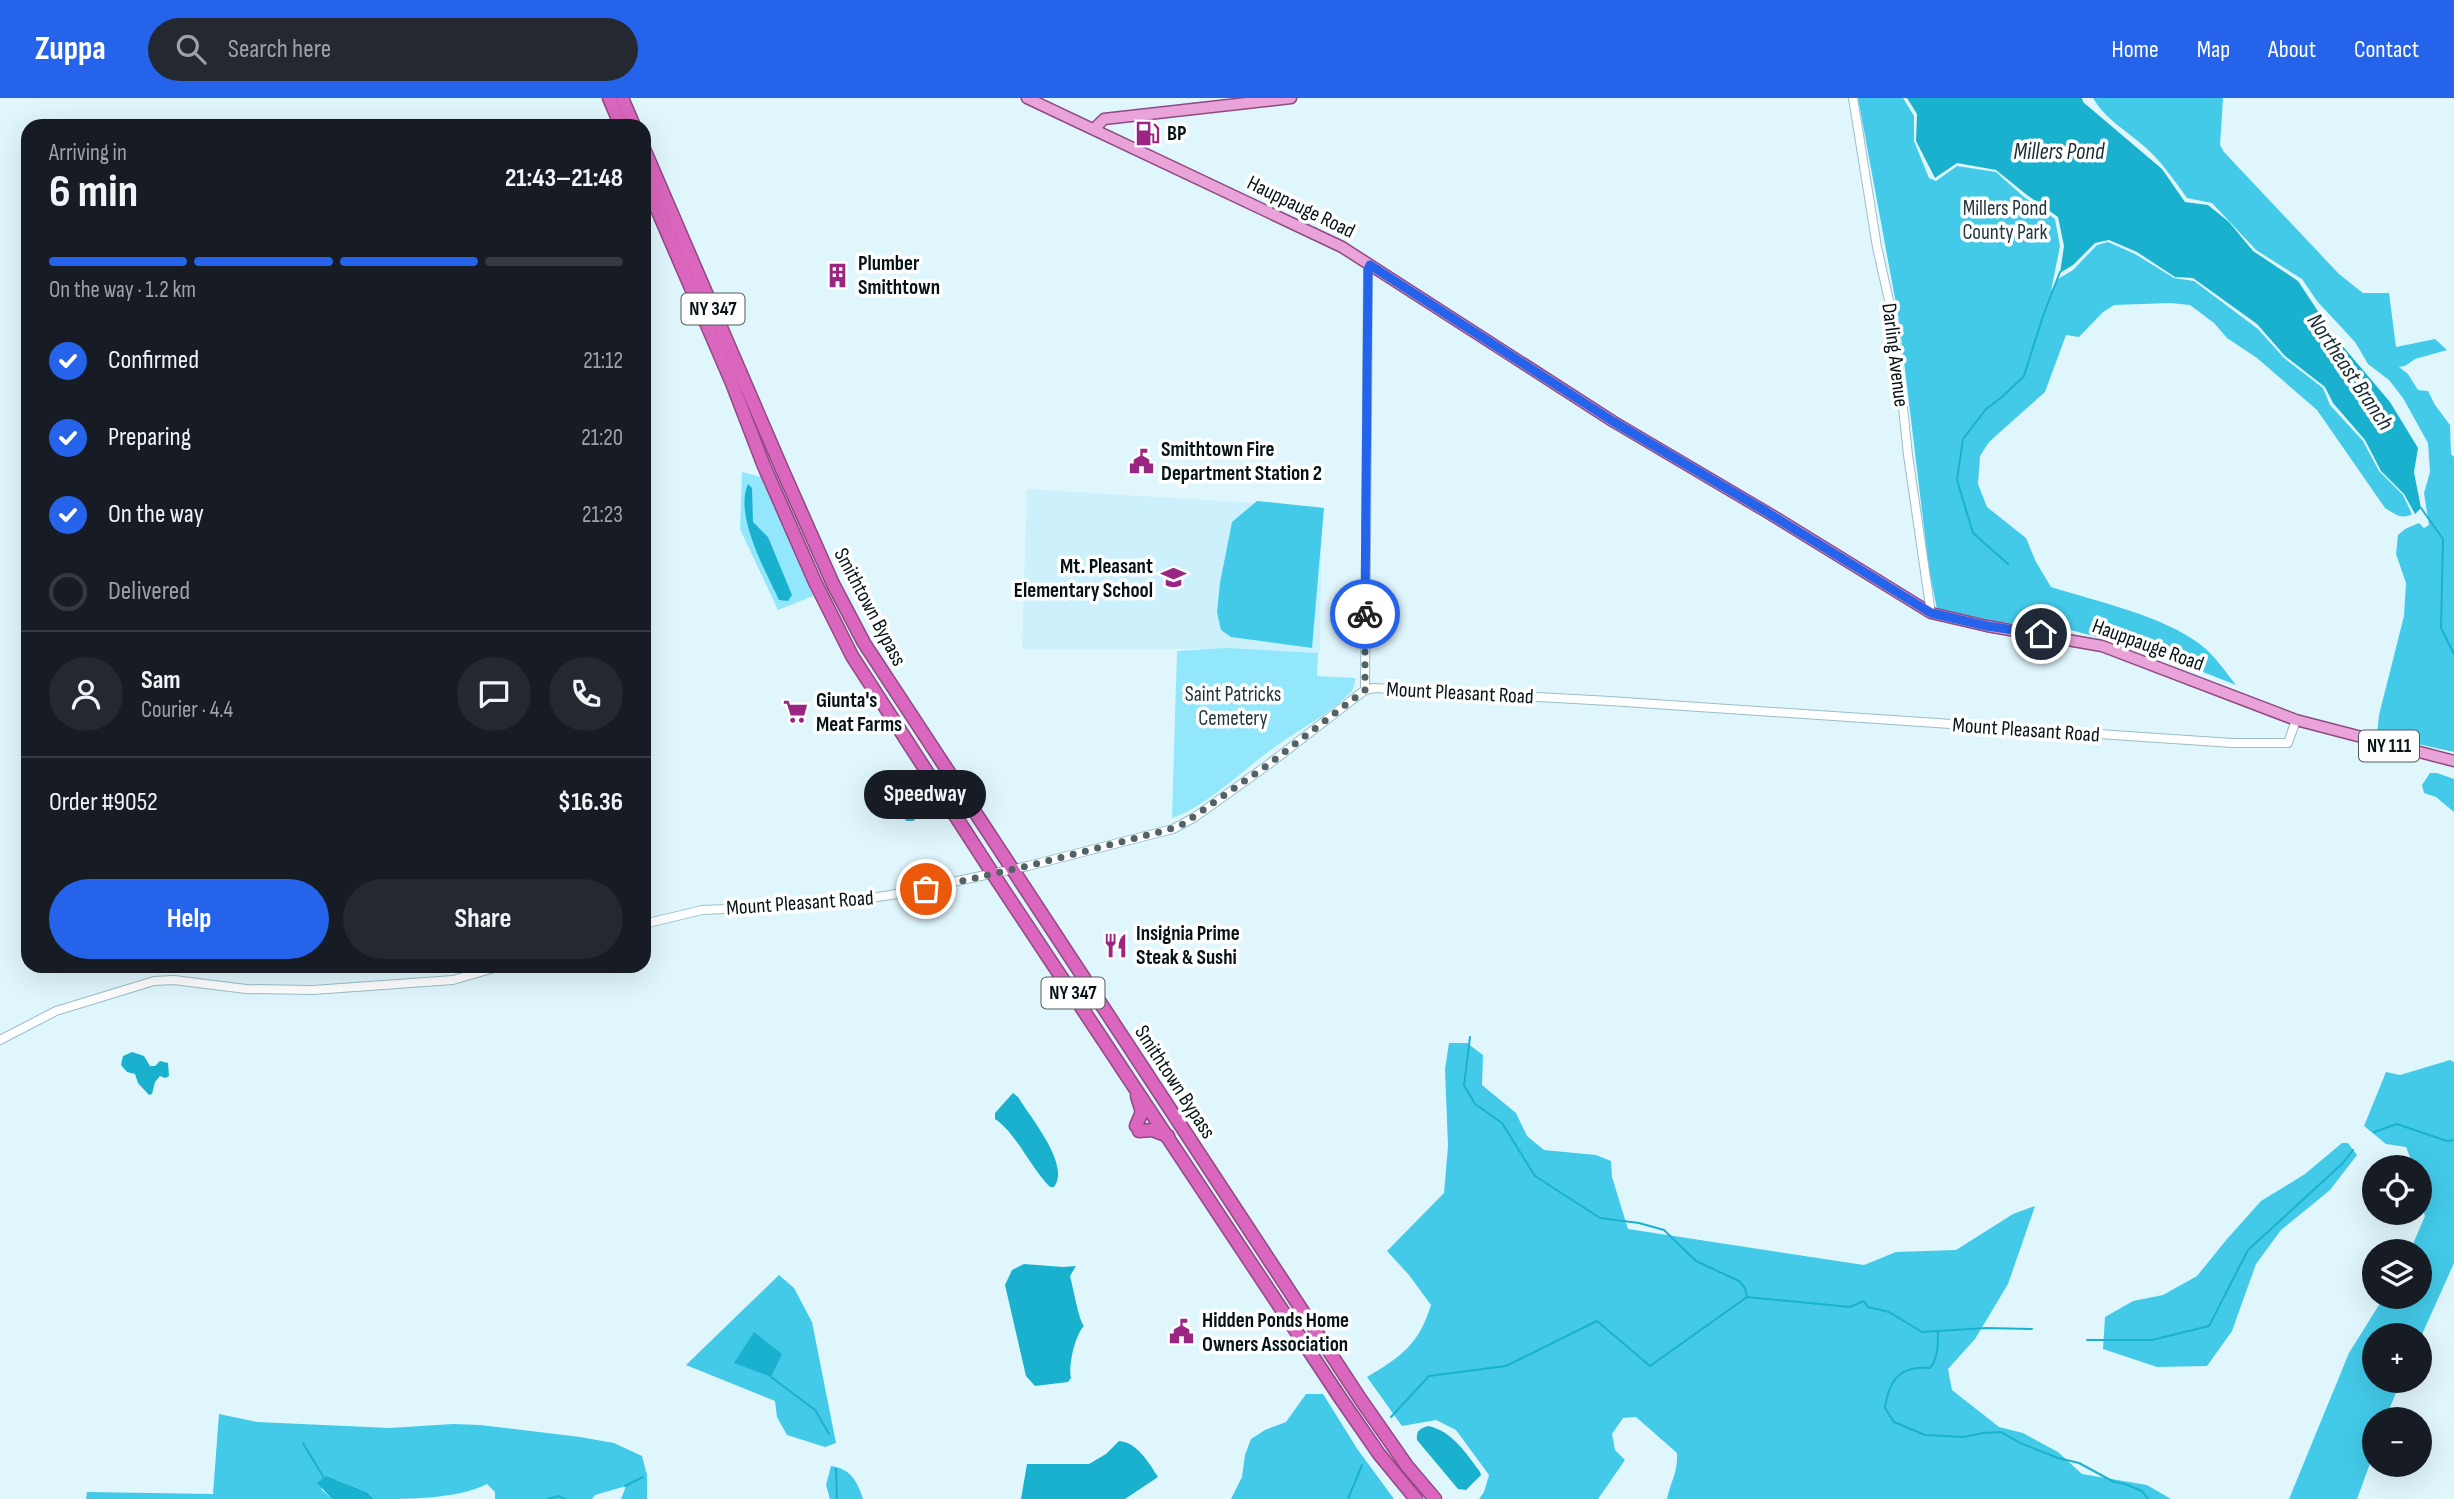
<!DOCTYPE html>
<html lang="en">
<head>
<meta charset="utf-8">
<style>
	:root { --surface:#171b24; --page:#242831; --text:#f1f3f6; --muted:#9ea1a6; --line:#363941; --accent:#2563eb }
	body { margin:0; font-family:"Sofia Sans Condensed",sans-serif; background:var(--page); color:var(--text); height:100vh; display:flex; flex-direction:column; font-size:26px; white-space:nowrap }
	* { box-sizing:border-box; margin:0 }
	p { font-size:23px; color:var(--muted) }
	.icon { flex:none; width:38px; height:38px; fill:none; stroke:currentColor; stroke-width:2; stroke-linecap:round; stroke-linejoin:round }
	.map { position:relative; flex:1; overflow:hidden }
	.sheet { position:absolute; left:21px; top:21px; width:630px; height:854px; display:flex; flex-direction:column; background:var(--surface); border-radius:21px; box-shadow:0 7px 28px #0002 }
	.sheet>* { flex:none }
	.tools { position:absolute; left:2362px; top:1057px; display:grid; gap:14px }
	.tools a { display:grid; place-items:center; width:70px; height:70px; border-radius:50%; background:var(--surface); box-shadow:0 7px 28px #0002; font-size:35px }
	.pin { position:absolute; display:grid; place-items:center; width:60px; height:60px; color:#fff; margin:-30px; border:4px solid #fff; border-radius:50%; box-shadow:0 2px 7px #0007 }
	.courier { position:absolute; display:grid; place-items:center; width:70px; height:70px; margin:-35px; border:5px solid #2563eb; border-radius:50%; background:#fff; color:#222; box-shadow:0 2px 9px #0007 }
	.bubble { position:absolute; height:49px; border-radius:24px; background:var(--surface); box-shadow:0 7px 28px #0002; font-size:23px; font-weight:700; line-height:49px; text-align:center }
	.headline em { font-style:normal; font-weight:700 }
	.headline div { display:flex; flex-direction:column-reverse }
	.headline { display:flex; align-items:center; justify-content:space-between; height:119px; padding:0 28px }
	h1 { font-size:46px; font-weight:700; line-height:52px }
	.bar { display:grid; grid-template-columns:repeat(4,1fr); gap:10px 7px; align-content:center; height:84px; padding:0 28px }
	.bar i { height:9px; border-radius:5px; background:var(--line) }
	.bar .selected { background:var(--accent) }
	.bar p { grid-column:span 4 }
	.line { display:flex; align-items:center; gap:18px; padding:0 28px; border-top:2px solid var(--line) }
	.line div { flex:1 }
	.round { display:grid; place-items:center; flex:none; width:74px; height:74px; border-radius:37px; background:var(--page) }
	ol { padding:0 28px; list-style:none }
	li { display:flex; align-items:center; gap:21px; height:77px }
	li p { margin-inline-start:auto }
	li .icon { padding:7px; border-radius:50%; background:var(--accent); color:#fff; stroke-width:4 }
	li:last-child { color:var(--muted) }
	li i { width:38px; height:38px; border:4px solid var(--line); border-radius:50% }
	.cta { display:flex; gap:14px; margin-top:auto; padding:14px 28px }
	.cta a { flex:1; height:80px; border-radius:42px; background:var(--accent); color:#fff; font-size:28px; font-weight:700; line-height:80px; text-align:center }
	.cta a+a { background:var(--page); color:var(--text) }
	header { display:flex; align-items:center; gap:42px; box-sizing:border-box; height:98px; padding:0 35px; background:var(--accent); color:#fff }
	header strong { font-size:33px }
	nav { display:flex; gap:38px; margin-inline-start:auto; font-size:24px }
	.search { width:490px; height:63px; background:var(--page); display:flex; align-items:center; gap:18px; box-sizing:border-box; padding:0 24px; border-radius:38px; color:var(--muted); font-size:26px }
	.map>svg:first-child { display:block }
</style>
</head>
<body>
<header>
<strong>Zuppa</strong>
<div class="search"><svg class="icon" aria-label="search" viewBox="0 0 24 24"><circle cx="10" cy="10" r="6"/><path d="M15 15l6 6"/></svg>Search here</div>
<nav><a>Home</a><a>Map</a><a>About</a><a>Contact</a></nav>
</header>
<div class="map">
<svg width="2454" height="1401" viewBox="0 0 2454 1401">
	<rect width="100%" height="100%" fill="#e0f6fd"/>
	<path fill="#ccf1fc" d="M1027 391 1322 409 1320 555 1222 551H1022Z"/>
	<g fill="#92e7fd">
		<path d="M742 374 761 379 813 498 778 512 740 431Z"/>
		<path d="M1226 550 1318 555 1317 578 1355 580C1355 586 1354 591 1350 595 1332 614 1297 633 1275 649 1246 669 1205 710 1172 720L1177 553Z"/>
	</g>
	<g fill="#43cae9">
		<path d="M1858 0H1903L1914 18V43L1929 80 1936 83 1957 68 1996 74 2024 99 2055 121 2060 148 2051 193 2058 181 2073 172 2097 147 2108 144 2135 156 2174 180 2194 183 2258 231 2284 260 2323 290 2330 307 2363 343 2379 373 2403 397 2412 416C2401 422 2395 416 2385 410L2317 312 2257 260 2227 240 2214 225 2190 207 2170 205 2114 207 2103 214 2079 239 2066 237 2045 294 1989 344 1980 358 1978 386 1987 409 2026 440 2036 464 2051 489C2098 504 2162 517 2201 547 2215 558 2225 573 2236 587L2152 554 2071 532 1992 523 1937 511 1929 471 1899 222Z"/>
		<path d="M2093 0H2223L2220 47 2224 54 2339 176 2363 195H2389L2396 249 2435 241 2447 252 2415 261 2405 268 2399 269 2408 276 2418 292 2428 293 2435 307 2450 327 2451 356 2454 359V654L2377 637 2379 617 2404 518 2406 485 2396 456 2398 437 2405 431 2419 425 2424 430 2429 427 2424 395 2430 374 2428 345 2403 300 2389 282 2368 266 2355 244 2317 203 2302 181 2256 152 2212 105 2187 100C2174 82 2162 64 2145 49 2127 33 2105 21 2093 0Z"/>
		<path d="M1257 403 1324 410 1312 550 1231 539 1221 532 1217 514 1220 485 1232 424Z"/>
		<path d="M2430 675H2437L2454 681V714L2436 699 2424 695 2422 687Z"/>
		<path d="M1449 945H1467L1483 957 1482 987 1516 1015 1527 1038 1544 1052 1596 1057 1611 1063 1612 1079 1628 1131 1864 1167 1896 1154 1956 1152 2013 1116 2035 1108 2008 1186 1975 1241 1948 1271 1952 1292 1999 1329 2023 1335 2058 1354 2082 1376 2147 1387 2171 1401H1667C1671 1382 1678 1375 1677 1355L1636 1319 1623 1320 1612 1336 1615 1352 1625 1362 1598 1401H1479L1484 1394 1489 1377 1456 1332 1436 1322 1402 1328 1367 1279C1401 1259 1419 1246 1431 1207L1409 1177 1387 1153 1444 1095 1448 1048 1445 971Z"/>
		<path d="M2450 962 2454 964V1165L2420 1241V1237H2375V1283H2401L2385 1321H2375V1352L2357 1401H2289L2349 1255 2384 1199H2420V1153H2410L2425 1118 2420 1102V1069H2409L2412 1064 2406 1049 2386 1046 2364 1028 2386 974 2400 977Z"/>
		<path d="M2342 1045H2348L2357 1057 2330 1092 2281 1132 2256 1166 2232 1233 2207 1268 2157 1269 2103 1251 2105 1219 2133 1203 2163 1197 2197 1178 2227 1141 2261 1103 2305 1076Z"/>
		<path d="M779 1177 794 1190 812 1224 836 1345 825 1349 787 1337 777 1319 775 1303 686 1267Z"/>
		<path d="M1306 1296H1323L1358 1352 1394 1401H1231L1242 1379 1245 1357 1251 1341 1265 1332 1286 1324Z"/>
		<path d="M219 1316 257 1324 390 1330 453 1326 480 1327 580 1339 614 1345 642 1358 647 1377V1401H621L626 1388 595 1397 592 1401H495V1394L487 1386C457 1401 411 1401 374 1401L367 1394 336 1382 321 1391 332 1401H86L87 1394 213 1396Z"/>
		<path d="M831 1368C851 1371 857 1383 863 1401H830L826 1387Z"/>
	</g>
	<g fill="#1ab1cf">
		<path d="M1907 0H2082L2083 4 2162 71 2185 104 2208 107 2229 124 2253 153 2298 183 2335 239 2390 304 2418 350 2414 374 2421 410 2415 416 2404 396 2381 373 2365 342 2333 305 2325 289 2285 258 2257 226 2193 180 2175 179 2137 154 2109 142 2095 145 2073 167 2060 175 2064 148 2058 119 2027 97 1996 72 1957 65 1935 80 1916 43 1917 16Z"/>
		<path d="M748 386 752 390 753 424 768 439 792 497 788 503 779 502C765 472 734 417 748 386Z"/>
		<path d="M910 693C919 696 924 705 925 714L913 723H906C897 710 893 701 910 693Z"/>
		<path d="M132 954 144 958 150 968H155L160 963 168 965 169 978 165 980 160 978 155 984 152 996 149 997 138 985 135 976 127 974 121 967 123 958Z"/>
		<path d="M1013 995 1018 999C1030 1019 1071 1067 1054 1089H1050C1030 1069 1017 1036 995 1021V1015Z"/>
		<path d="M1024 1166 1063 1169 1076 1168 1070 1178C1073 1189 1079 1223 1084 1228 1075 1237 1068 1268 1071 1280L1068 1284 1035 1288 1026 1278 1005 1187 1012 1172Z"/>
		<path d="M754 1234 782 1256 771 1279 734 1265Z"/>
		<path d="M1428 1328C1451 1332 1467 1356 1480 1374L1481 1377 1466 1392 1458 1391 1417 1342C1416 1332 1420 1331 1428 1328Z"/>
		<path d="M1119 1343C1137 1344 1149 1365 1158 1379L1125 1401H1021L1027 1366H1089L1106 1356Z"/>
		<path d="M326 1378 367 1394 374 1401H332L317 1385Z"/>
	</g>
	<g fill="none" stroke-linecap="round" stroke-linejoin="round">
		<g stroke="#1ab1cf" stroke-width="2">
			<path d="M2421 410 2443 441 2441 530 2454 556"/>
			<path d="M2008 466 1973 435 1957 382 1963 341 1986 311 2002 299 2024 278 2043 218 2060 174"/>
			<path d="M1470 939 1464 987 1475 1006 1502 1025 1535 1078 1600 1120 1639 1125 1664 1132 1696 1163 1739 1183 1745 1190 1747 1199"/>
			<path d="M2374 1034 2397 1026 2447 1043 2454 1042"/>
			<path d="M1938 1234C1938 1247 1938 1260 1930 1270 1900 1267 1889 1282 1885 1310L1894 1324 1925 1337 1964 1339 1983 1335 2001 1334 2020 1345 2058 1360 2079 1365 2114 1384 2125 1386 2142 1393 2148 1401"/>
			<path d="M2087 1242H2152L2209 1228 2248 1152 2343 1065 2353 1052"/>
			<path d="M771 1279 815 1312 829 1336"/>
			<path d="M1391 1319 1429 1278 1506 1268 1597 1223 1650 1268 1747 1199 1850 1209 1864 1203 1868 1209 1889 1214 1922 1234 1986 1230 2032 1231"/>
			<path d="M303 1345 324 1380"/>
			<path d="M836 1371 837 1401"/>
			<path d="M625 1388 643 1379"/>
			<path d="M548 1401 558 1398 565 1401"/>
			<path d="M1348 1401 1362 1367"/>
		</g>
		<defs>
			<g id="minor">
				<path d="M1853 0 1877 149 1894 225 1908 357 1931 515"/>
				<path d="M1365 592 1368 172 1370 167"/>
				<path d="M644 826 702 812 821 807 891 797 1028 768 1173 731 1195 719 1269 666 1365 592 1374 590 1610 603 2232 645H2288L2296 622"/>
				<path d="M0 942 56 913 154 883 174 882 246 891 313 892 453 882 501 868"/>
			</g>
			<g id="major">
				<path d="M1027 0 1342 149 1614 324 1765 413 1931 515 1987 528 2102 548 2296 622 2454 663"/>
				<path d="M1094 31 1104 21 1291 0"/>
			</g>
			<g id="highway">
				<path d="M609 0 621 28"/>
				<path d="M622 0 634 28"/>
				<path d="M644 51 782 371 833 486 864 545 1361 1302 1407 1368 1435 1401"/>
				<path d="M644 81 732 285 764 368 815 484 852 558 993 776 1339 1298 1379 1356 1416 1401"/>
				<path d="M1136 1028 1142 1014 1137 998"/>
				<path d="M1139 1033 1152 1032 1168 1038"/>
			</g>
		</defs>
		<use href="#minor" stroke="#99bec8" stroke-width="10"/>
		<use href="#major" stroke="#8f4983" stroke-width="13"/>
		<use href="#highway" stroke="#8f4983" stroke-width="15"/>
		<use href="#minor" stroke="#fff" stroke-width="8"/>
		<use href="#major" stroke="#e9a3d8" stroke-width="10"/>
		<use href="#highway" stroke="#da66be" stroke-width="12"/>
	</g>
	<g fill="none" stroke-linecap="round" stroke-linejoin="round">
		<path stroke="#526267" stroke-width="7" stroke-dasharray="0 12.6" d="M926 791 1028 768 1167 732 1183 726 1269 666 1365 592V516"/>
		<path stroke="#2563eb" stroke-width="9" d="M1365 516 1368 172 1370 167 1614 324 1765 413 1931 515 1987 528 2041 536"/>
	</g>
	<defs>
		<symbol id="fuel-bare" viewBox="-9 -9 18 18"><path d="M-5.5-6h7V0h2V4h1.3V-2.5L3-4.5l.8-.8L6-3V5H2.5V1h-1V6h-7ZM-4.2-4.7v3.2H.2V-4.7Z" fill="#9b2682" stroke="#fff" stroke-width="2.5" paint-order="stroke"/></symbol>
		<symbol id="building-bare" viewBox="-9 -9 18 18"><path d="M-4-6H4V6H1V3H-1V6H-4ZM-2.5-4.3h1.7v1.8h-1.7ZM.8-4.3h1.7v1.8H.8ZM-2.5-1h1.7V.8h-1.7ZM.8-1h1.7V.8H.8Z" fill="#9b2682" stroke="#fff" stroke-width="2.5" paint-order="stroke"/></symbol>
		<symbol id="civic-bare" viewBox="-9 -9 18 18"><path d="M-.6-6.5H3V-4.5H.6V-3L4-1V1h2V6H-6V1h2V-1L-.6-3ZM-1.2 2.5V6h2.4V2.5Z" fill="#9b2682" stroke="#fff" stroke-width="2.5" paint-order="stroke"/></symbol>
		<symbol id="school-bare" viewBox="-9 -9 18 18"><path d="M0-5L7-2L0 1L-7-2ZM-4 1L0 2.5L4 1V4Q0 6-4 4Z" fill="#9b2682" stroke="#fff" stroke-width="2.5" paint-order="stroke"/></symbol>
		<symbol id="supermarket-bare" viewBox="-9 -9 18 18"><path d="M-6-5.5h2.5l.6 2H6L4.5 2H-2.5L-4.4-4H-6ZM-1.5 3.2a1.3 1.3 0 1 0 .1 0ZM3 3.2a1.3 1.3 0 1 0 .1 0Z" fill="#9b2682" stroke="#fff" stroke-width="2.5" paint-order="stroke"/></symbol>
		<symbol id="restaurant-bare" viewBox="-9 -9 18 18"><path d="M-5-6h1v4h1v-4h1v4h1v-4h1v5L-1.5 .5V6h-2V.5L-5-1ZM5-6V6H3V1.5H1.5Q1.5-4 5-6Z" fill="#9b2682" stroke="#fff" stroke-width="2.5" paint-order="stroke"/></symbol>
	</defs>
	<g fill-rule="evenodd">
		<use href="#fuel-bare" x="1130" y="18" width="35" height="35"/>
		<use href="#building-bare" x="820" y="160" width="35" height="35"/>
		<use href="#civic-bare" x="1124" y="346" width="35" height="35"/>
		<use href="#school-bare" x="1156" y="462" width="35" height="35"/>
		<use href="#supermarket-bare" x="778" y="596" width="35" height="35"/>
		<use href="#restaurant-bare" x="1098" y="830" width="35" height="35"/>
		<use href="#civic-bare" x="1164" y="1216" width="35" height="35"/>
	</g>
	<g text-anchor="middle" dominant-baseline="central" stroke-width="7" stroke-linejoin="round" paint-order="stroke">
		<g fill="#fff" stroke="#505a5c" stroke-width="2">
			<rect x="681.5" y="195.5" width="63" height="31" rx="5"/>
			<rect x="2359" y="632.5" width="60" height="31" rx="5"/>
			<rect x="1041.5" y="879.5" width="63" height="31" rx="5"/>
		</g>
		<g font-size="19" font-weight="bold" fill="#051316">
			<text x="713" y="211">NY 347</text>
			<text x="2389" y="648">NY 111</text>
			<text x="1073" y="895">NY 347</text>
		</g>
		<g font-size="21" font-weight="bold" fill="#051316" stroke="#fff" text-anchor="start">
			<text x="1167" y="35">BP</text>
			<text x="858" y="165">Plumber<tspan x="858" dy="24">Smithtown</tspan></text>
			<text x="1161" y="351">Smithtown Fire<tspan x="1161" dy="24">Department Station 2</tspan></text>
			<text x="1153" y="468" text-anchor="end">Mt. Pleasant<tspan x="1153" dy="24">Elementary School</tspan></text>
			<text x="816" y="602">Giunta's<tspan x="816" dy="24">Meat Farms</tspan></text>
			<text x="1136" y="835">Insignia Prime<tspan x="1136" dy="24">Steak &amp; Sushi</tspan></text>
			<text x="1202" y="1222">Hidden Ponds Home<tspan x="1202" dy="24">Owners Association</tspan></text>
		</g>
		<g font-size="21" fill="#051316" stroke="#fff">
			<text transform="translate(1301 109) rotate(26)">Hauppauge Road</text>
			<text transform="translate(1895 257) rotate(83)">Darling Avenue</text>
			<text transform="translate(870 509) rotate(62)">Smithtown Bypass</text>
			<text transform="translate(2148 547) rotate(20)">Hauppauge Road</text>
			<text transform="translate(1460 595) rotate(3)">Mount Pleasant Road</text>
			<text transform="translate(2026 632) rotate(4)">Mount Pleasant Road</text>
			<text transform="translate(800 805) rotate(-4)">Mount Pleasant Road</text>
			<text transform="translate(1175 984) rotate(57)">Smithtown Bypass</text>
		</g>
		<g font-size="21" fill="#20373d" stroke="#fff">
			<text x="2005" y="110">Millers Pond<tspan x="2005" dy="24">County Park</tspan></text>
			<text x="1233" y="596">Saint Patricks<tspan x="1233" dy="24">Cemetery</tspan></text>
		</g>
		<g font-size="23" font-style="italic" fill="#172d33" stroke="#fff">
			<text x="2059" y="54">Millers Pond</text>
			<text transform="translate(2350 274) rotate(56)">Northeast Branch</text>
		</g>
	</g>
</svg>
<div class="tools">
<a><svg class="icon" aria-label="locate" viewBox="0 0 24 24"><circle cx="12" cy="12" r="6"/><path d="M12 2v4M12 18v4M2 12h4M18 12h4"/></svg></a>
<a><svg class="icon" aria-label="layers" viewBox="0 0 24 24"><path d="M12 4l9 5-9 5-9-5zM3 14l9 5 9-5"/></svg></a>
<a>+</a>
<a>−</a>
</div>
<div class="pin" style="left:926px;top:791px;background:#ea580c"><svg class="icon" aria-label="bag" viewBox="0 0 24 24"><path d="M5 8h14l-1 12H6zM9 8a3 3 0 0 1 6 0"/></svg></div>
<div class="pin" style="left:2041px;top:536px;background:#1f2937"><svg class="icon" aria-label="home" viewBox="0 0 24 24"><path d="M3 11l9-7 9 7M6 9v11h12V9"/></svg></div>
<div class="courier" style="left:1365px;top:516px"><svg class="icon" aria-label="bike" viewBox="0 0 24 24"><circle cx="6" cy="16" r="4"/><circle cx="18" cy="16" r="4"/><path d="M6 16l4-8h5l3 8M10 8l3 8H6M13 5h3"/></svg></div>
<div class="bubble" style="left:864px;top:672px;width:122px">Speedway</div>
<section class="sheet">
<div class="headline"><div><h1>6 min</h1><p>Arriving in</p></div><em>21:43–21:48</em></div>
<div class="bar"><i class="selected"></i><i class="selected"></i><i class="selected"></i><i></i><p>On the way · 1.2 km</p></div>
<ol>
<li><svg class="icon" aria-label="check" viewBox="0 0 24 24"><path d="M5 12l5 5 9-10"/></svg>Confirmed<p>21:12</p></li>
<li><svg class="icon" aria-label="check" viewBox="0 0 24 24"><path d="M5 12l5 5 9-10"/></svg>Preparing<p>21:20</p></li>
<li><svg class="icon" aria-label="check" viewBox="0 0 24 24"><path d="M5 12l5 5 9-10"/></svg>On the way<p>21:23</p></li>
<li><i></i>Delivered</li>
</ol>
<div class="line" style="height:126px"><a class="round"><svg class="icon" aria-label="person" viewBox="0 0 24 24"><circle cx="12" cy="8" r="4"/><path d="M4 21q1-7 8-7t8 7"/></svg></a><div><b>Sam</b><p>Courier · 4.4</p></div><a class="round"><svg class="icon" aria-label="chat" viewBox="0 0 24 24"><path d="M4 5h16v11H9l-5 4z"/></svg></a><a class="round"><svg class="icon" aria-label="phone" viewBox="0 0 24 24"><path d="M5 4h4l2 5-3 2q2 4 5 5l2-3 5 2v4C11 20 4 13 5 4z"/></svg></a></div>
<div class="line" style="height:91px"><div>Order #9052</div><b>$16.36</b></div>
<div class="cta"><a>Help</a><a>Share</a></div>
</section>
</div>
</body>
</html>
